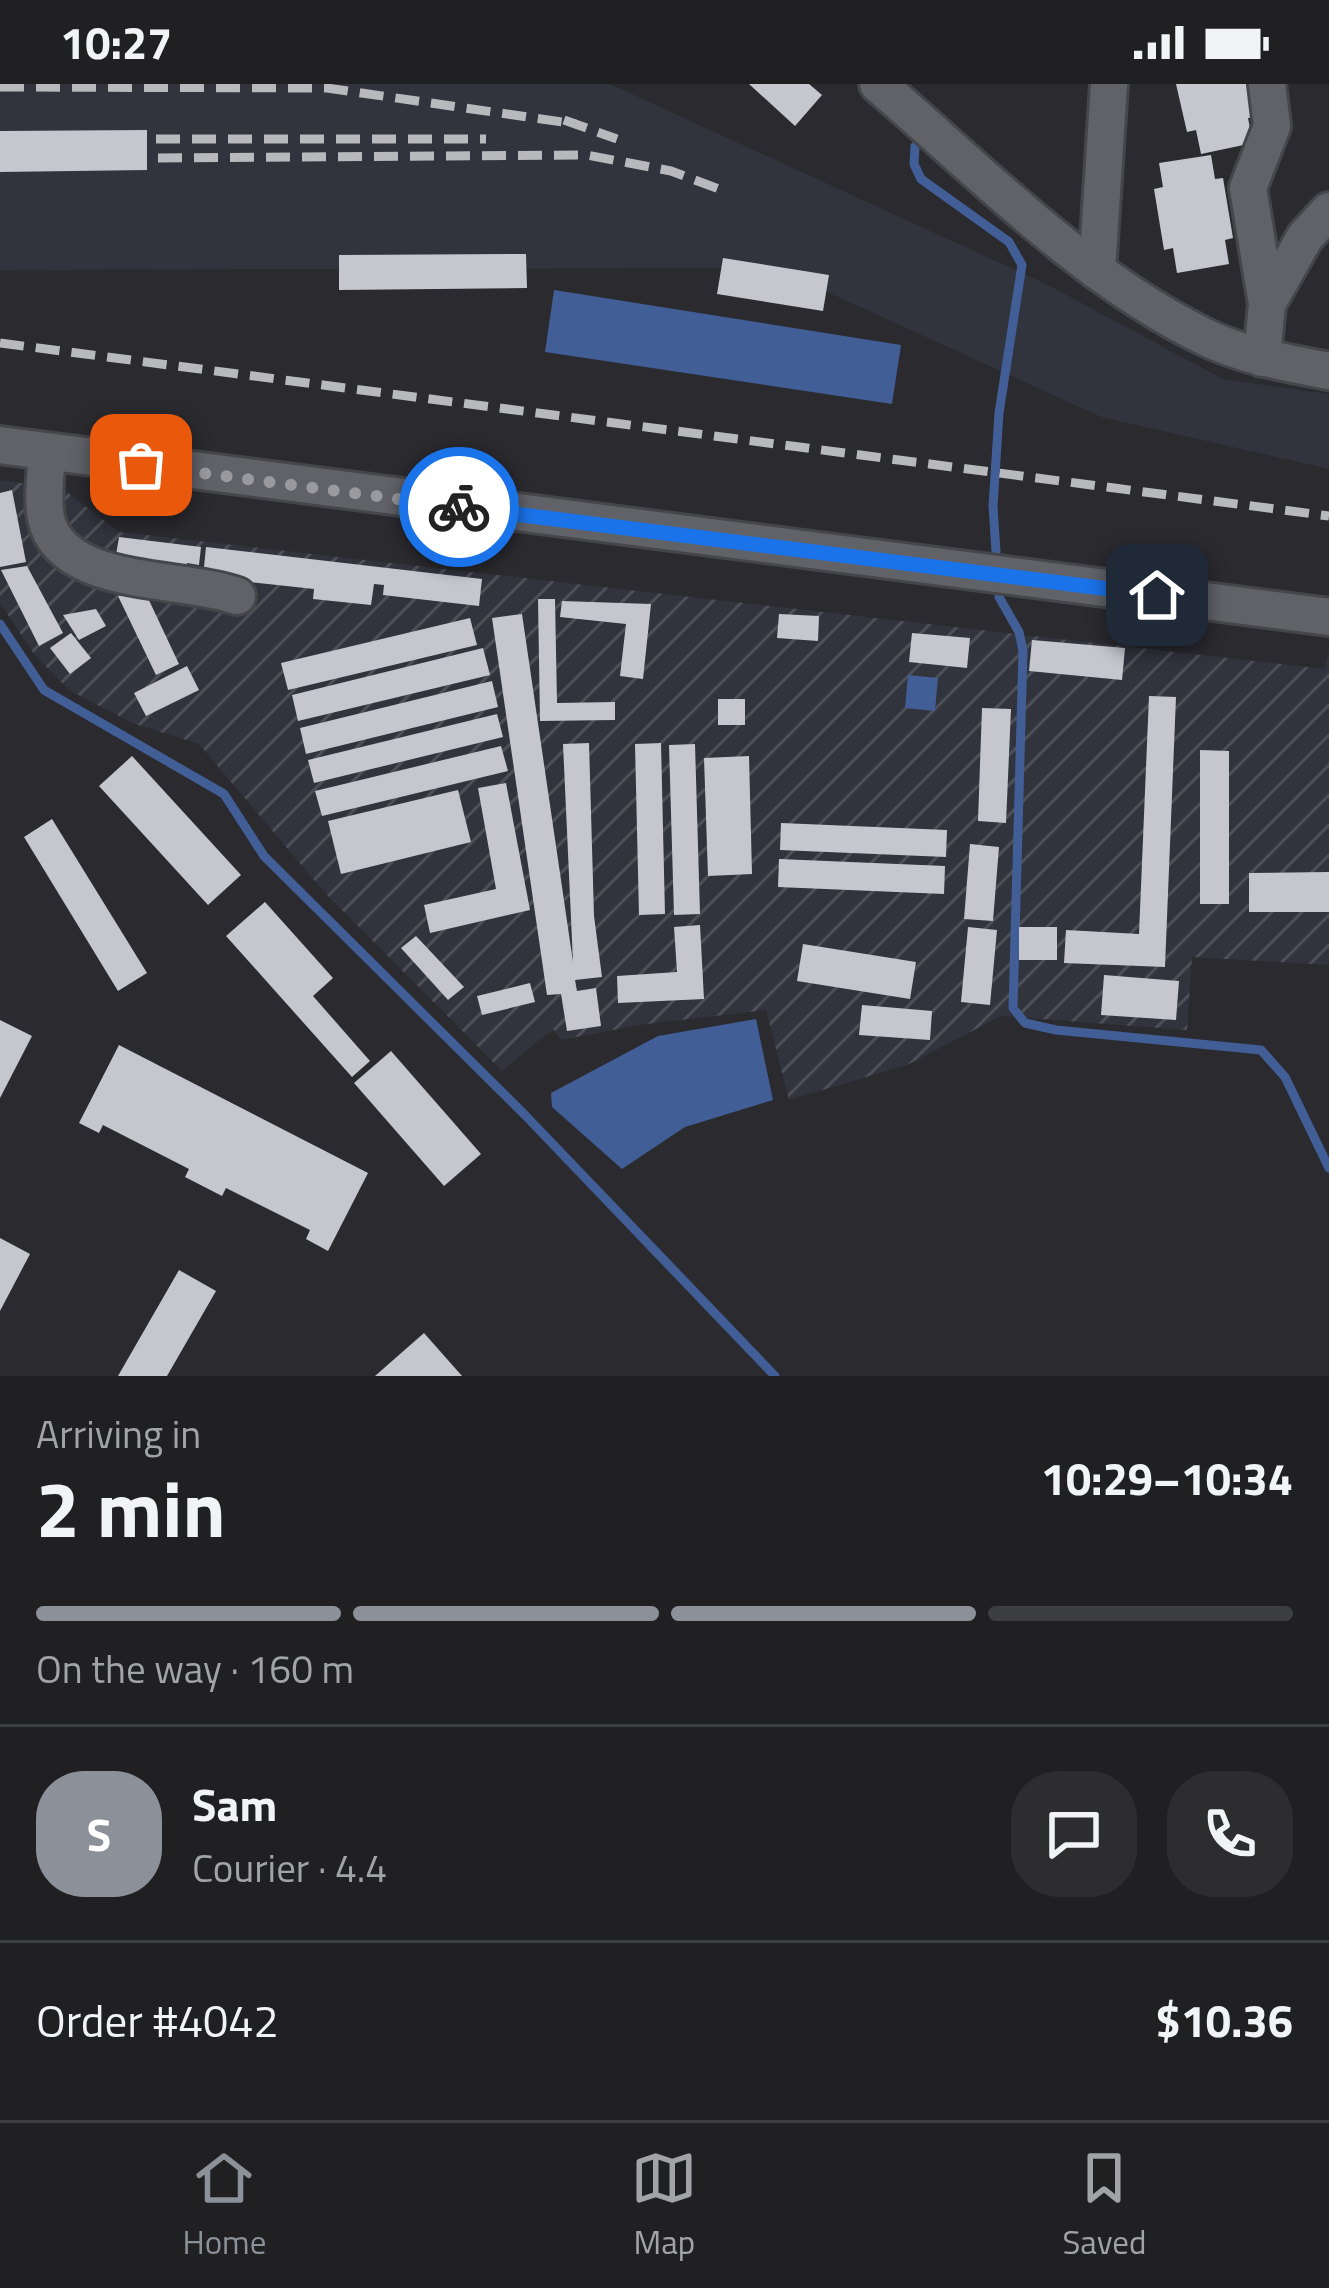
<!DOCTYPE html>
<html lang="en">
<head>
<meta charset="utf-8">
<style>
	:root { --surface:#202023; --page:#2d2d30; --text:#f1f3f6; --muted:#a2a3a6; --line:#3d3e41; --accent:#8c9099 }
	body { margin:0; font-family:"Titillium Web",sans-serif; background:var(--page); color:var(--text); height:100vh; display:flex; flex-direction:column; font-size:45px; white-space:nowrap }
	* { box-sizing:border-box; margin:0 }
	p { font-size:39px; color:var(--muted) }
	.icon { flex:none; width:66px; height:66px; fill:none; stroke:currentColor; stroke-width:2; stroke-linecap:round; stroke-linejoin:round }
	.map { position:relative; height:1292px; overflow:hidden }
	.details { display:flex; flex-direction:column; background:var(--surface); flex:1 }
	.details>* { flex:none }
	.pin { position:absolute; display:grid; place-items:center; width:102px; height:102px; color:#fff; margin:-51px; border-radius:24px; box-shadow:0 6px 18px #0006 }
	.courier { position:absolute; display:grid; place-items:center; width:120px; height:120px; margin:-60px; border:9px solid #1a73e8; border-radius:50%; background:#fff; color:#222; box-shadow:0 3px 15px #0007 }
	.overview em { font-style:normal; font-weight:700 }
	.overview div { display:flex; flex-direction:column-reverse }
	.overview { display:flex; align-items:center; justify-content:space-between; height:204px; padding:0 36px }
	h1 { font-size:78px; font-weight:700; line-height:90px }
	.bar { display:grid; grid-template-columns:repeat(4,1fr); gap:18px 12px; align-content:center; height:144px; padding:0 36px }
	.bar i { height:15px; border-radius:9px; background:var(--line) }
	.bar .current { background:var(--accent) }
	.bar p { grid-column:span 4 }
	.line { display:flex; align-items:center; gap:30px; padding:0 36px; border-top:3px solid var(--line) }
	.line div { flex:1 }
	.round { display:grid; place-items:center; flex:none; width:126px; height:126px; border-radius:48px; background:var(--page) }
	.status { display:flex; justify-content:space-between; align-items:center; height:84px; padding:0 60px; background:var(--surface); direction:ltr }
	.status svg { height:33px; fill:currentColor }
	.tabs { display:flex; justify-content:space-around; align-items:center; height:168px; border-top:3px solid var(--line); background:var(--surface); font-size:33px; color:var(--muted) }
	.tabs a { display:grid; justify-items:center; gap:6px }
	.tabs .current { color:var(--accent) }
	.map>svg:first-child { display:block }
</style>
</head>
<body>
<div class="status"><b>10:27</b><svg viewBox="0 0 49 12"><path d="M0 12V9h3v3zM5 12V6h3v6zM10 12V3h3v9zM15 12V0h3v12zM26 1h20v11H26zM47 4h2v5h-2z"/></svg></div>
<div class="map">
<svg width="1329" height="1292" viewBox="0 0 1329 1292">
	<defs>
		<pattern id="industrial-furrows" width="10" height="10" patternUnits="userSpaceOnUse" patternTransform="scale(3)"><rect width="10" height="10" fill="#31333d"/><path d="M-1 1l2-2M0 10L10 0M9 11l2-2" fill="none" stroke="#4e5058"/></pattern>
	</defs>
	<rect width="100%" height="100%" fill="#2a2a2f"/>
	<path fill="url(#industrial-furrows)" d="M0 396 63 405 119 448 1324 585 1329 567V881L1192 873 1187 946 1001 932 907 981 789 1016 766 926 639 941 561 956 553 945 502 987 324 808 199 660 132 639 69 606 34 570 0 519Z"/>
	<path fill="#31333d" d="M0 0H610L1048 201 1223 295 1329 310V385L1101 333 775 184 0 186Z"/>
	<g fill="#425e96">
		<path d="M554 206 901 261 892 320 545 268Z"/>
		<path d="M908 591 938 594 935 627 905 624Z"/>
		<path d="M756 935 773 1016 685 1043 622 1085 552 1023 551 1009 658 952Z"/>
	</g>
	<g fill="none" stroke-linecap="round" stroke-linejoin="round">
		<g stroke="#425e96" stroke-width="9">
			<path d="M915 62 914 80 921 95 1009 158 1022 181 999 329 993 422 996 468"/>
			<path d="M999 513 1019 548 1023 567 1013 924 1025 939 1056 946 1261 966 1285 993 1329 1084"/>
			<path d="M0 540 44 606 224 710 264 772 524 1030 775 1292"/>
		</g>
	</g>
	<g fill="#c6c7ce">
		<path d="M749 0H809L822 11 795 42Z"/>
		<path d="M1176 0H1248L1256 33 1248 34 1253 59 1201 70 1196 46 1187 48Z"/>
		<path d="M147 46V86L0 88V47Z"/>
		<path d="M1211 71 1215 95 1223 94 1233 154 1225 156 1229 180 1177 189 1173 164 1164 166 1154 105 1163 103 1159 79Z"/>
		<path d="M526 170 527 204 339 206V171Z"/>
		<path d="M723 174 829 191 823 227 717 210Z"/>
		<path d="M12 406 26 478 0 483V409Z"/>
		<path d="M119 453 201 463 199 481 187 479 186 488 128 482 129 472 116 471Z"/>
		<path d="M206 463 482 495 479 522 383 511 384 501 374 500 371 521 313 515 314 505 203 493Z"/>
		<path d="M27 482 63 549 39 562 1 486Z"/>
		<path d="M118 512H147L179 580 156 591Z"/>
		<path d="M538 515H555L557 619 615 618V636L540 637Z"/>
		<path d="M562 517 651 520 643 595 620 592 626 540 560 533Z"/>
		<path d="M96 525 106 542 79 556 63 531Z"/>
		<path d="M522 530 573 878 563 660 589 659 594 832 602 893 575 896 577 907 596 904 601 942 567 947 561 910 547 911 492 534Z"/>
		<path d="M779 530 819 532 818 557 777 554Z"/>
		<path d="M470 534 477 561 288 606 281 579Z"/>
		<path d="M71 549 91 574 70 590 50 564Z"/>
		<path d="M912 549 970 554 967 584 909 578Z"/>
		<path d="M1032 556 1125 564 1122 596 1029 587Z"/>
		<path d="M483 564 490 591 298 637 292 611Z"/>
		<path d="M187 582 199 606 146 632 134 609Z"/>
		<path d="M492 597 498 623 306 670 300 644Z"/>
		<path d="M1149 612 1176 613 1165 883 1064 879 1066 846 1139 850Z"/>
		<rect x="718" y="615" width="27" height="26"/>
		<path d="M982 624 1011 625 1006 739 978 737Z"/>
		<path d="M497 630 503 653 314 699 308 676Z"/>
		<path d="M661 659 665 830 639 831 635 660Z"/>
		<path d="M695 660 700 830 674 831 669 661Z"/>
		<path d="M501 662 508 687 322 732 315 707Z"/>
		<path d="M1200 666 1229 667V820H1200Z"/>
		<path d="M132 672 241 791 208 821 99 702Z"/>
		<path d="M749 672 752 790 708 792 704 674Z"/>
		<path d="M506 699 530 826 430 849 424 821 496 805 478 704Z"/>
		<path d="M458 706 471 758 341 790 328 737Z"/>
		<path d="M52 735 147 889 118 907 24 753Z"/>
		<path d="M781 739 947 746 946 773 780 766Z"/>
		<path d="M970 760 999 763 993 837 964 835Z"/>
		<path d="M779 775 945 782 944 810 778 803Z"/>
		<path d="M1329 788V828H1249V789Z"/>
		<path d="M265 818 333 894 313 912 370 977 352 993 226 852Z"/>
		<path d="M700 841 704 915 618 919 617 892 677 888 674 843Z"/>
		<path d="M968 843 997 846 990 921 961 918Z"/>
		<rect x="1019" y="843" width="38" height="33"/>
		<path d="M416 852 464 903 448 916 401 864Z"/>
		<path d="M803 860 916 878 910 915 797 897Z"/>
		<path d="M1104 891 1179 897 1176 936 1101 931Z"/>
		<path d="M530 899 535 918 482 931 477 912Z"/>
		<path d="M862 921 932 927 930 956 859 951Z"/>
		<path d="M0 936 32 952 0 1014Z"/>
		<path d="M119 961 368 1089 328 1167 306 1155 310 1146 226 1104 222 1112 185 1093 189 1085 103 1041 99 1049 79 1039Z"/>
		<path d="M391 967 481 1070 444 1102 354 999Z"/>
		<path d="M0 1154 30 1170 0 1227Z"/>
		<path d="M179 1186 216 1207 167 1292H118Z"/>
		<path d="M424 1249 462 1292H375Z"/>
	</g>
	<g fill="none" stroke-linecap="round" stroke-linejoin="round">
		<defs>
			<g id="street">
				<path d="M878 0C981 88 1082 193 1205 253 1244 272 1287 279 1329 287"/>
				<path d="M1097 187 1109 0"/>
				<path d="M1267 220 1305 153 1329 127"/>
				<path d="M1262 274 1267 220 1248 104 1272 42 1267 0"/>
				<path d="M0 361 1329 533"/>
				<path d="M47 368C46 389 42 413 46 434 61 504 182 492 237 512"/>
			</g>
		</defs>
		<use href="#street" stroke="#45464a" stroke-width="42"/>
		<use href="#street" stroke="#616268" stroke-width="36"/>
		<g stroke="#b8b9bc" stroke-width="9" stroke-dasharray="24 12" stroke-linecap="butt">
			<path d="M0 3 327 4 576 40"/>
			<path d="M564 36 617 55"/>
			<path d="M156 55H486"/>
			<path d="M158 74 587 71 671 87 719 105"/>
			<path d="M0 259 1329 432"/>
		</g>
	</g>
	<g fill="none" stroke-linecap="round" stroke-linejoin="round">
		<path stroke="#9a9a9e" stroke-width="12" stroke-dasharray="0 21.6" d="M141 381 459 423"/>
		<path stroke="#1a73e8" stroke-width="15" d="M459 423 1157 511"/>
	</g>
</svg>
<div class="pin" style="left:141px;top:381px;background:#ea580c"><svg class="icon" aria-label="bag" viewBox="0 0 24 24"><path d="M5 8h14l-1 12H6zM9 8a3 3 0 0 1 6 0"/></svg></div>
<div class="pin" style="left:1157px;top:511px;background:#1f2937"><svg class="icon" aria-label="home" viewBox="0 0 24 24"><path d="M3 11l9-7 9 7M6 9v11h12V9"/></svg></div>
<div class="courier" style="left:459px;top:423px"><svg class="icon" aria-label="bike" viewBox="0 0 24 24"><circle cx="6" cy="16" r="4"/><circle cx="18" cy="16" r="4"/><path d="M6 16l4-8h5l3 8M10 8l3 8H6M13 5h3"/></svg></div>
</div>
<section class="details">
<div class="overview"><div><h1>2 min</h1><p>Arriving in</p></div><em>10:29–10:34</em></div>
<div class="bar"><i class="current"></i><i class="current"></i><i class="current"></i><i></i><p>On the way · 160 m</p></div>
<div class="line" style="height:216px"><b class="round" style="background:var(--accent);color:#fff">S</b><div><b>Sam</b><p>Courier · 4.4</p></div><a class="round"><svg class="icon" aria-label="chat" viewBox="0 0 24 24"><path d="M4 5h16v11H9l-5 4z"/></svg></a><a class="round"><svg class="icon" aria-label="phone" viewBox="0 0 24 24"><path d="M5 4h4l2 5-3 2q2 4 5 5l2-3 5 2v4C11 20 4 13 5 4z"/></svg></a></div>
<div class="line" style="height:156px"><div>Order #4042</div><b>$10.36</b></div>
</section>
<nav class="tabs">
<a class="current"><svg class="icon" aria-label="home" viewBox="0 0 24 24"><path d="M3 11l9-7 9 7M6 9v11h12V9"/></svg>Home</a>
<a><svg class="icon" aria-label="map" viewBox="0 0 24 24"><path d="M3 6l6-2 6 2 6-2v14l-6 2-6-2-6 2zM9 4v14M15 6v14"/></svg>Map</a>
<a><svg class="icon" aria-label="saved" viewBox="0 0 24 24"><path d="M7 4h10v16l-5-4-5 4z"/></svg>Saved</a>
</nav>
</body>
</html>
